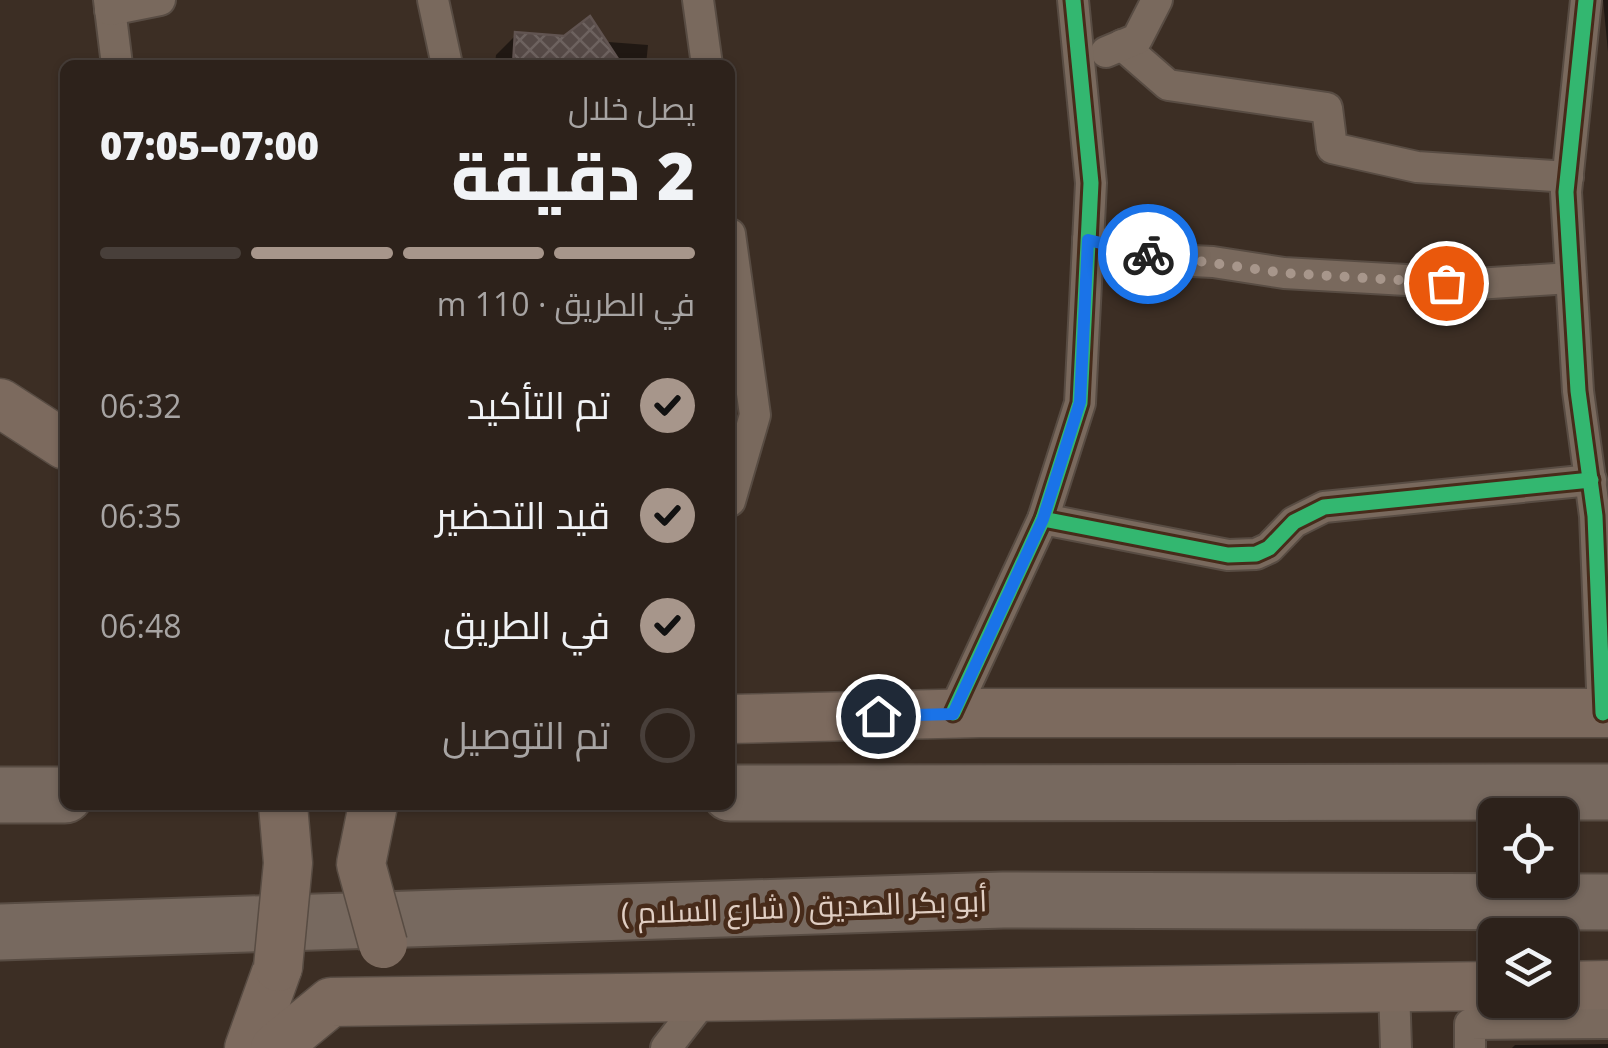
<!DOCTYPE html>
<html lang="ar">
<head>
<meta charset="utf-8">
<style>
	:root { --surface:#2d221b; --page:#392f28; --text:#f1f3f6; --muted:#a7a4a3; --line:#483f3a; --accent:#a7968b }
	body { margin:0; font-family:"Open Sans",Cairo,sans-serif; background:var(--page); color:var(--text); direction:rtl; height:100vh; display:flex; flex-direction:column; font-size:38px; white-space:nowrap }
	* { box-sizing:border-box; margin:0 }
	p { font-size:32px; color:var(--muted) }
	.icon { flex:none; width:55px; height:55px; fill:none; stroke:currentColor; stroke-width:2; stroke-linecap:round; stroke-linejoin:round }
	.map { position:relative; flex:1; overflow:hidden; direction:ltr }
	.side { position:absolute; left:60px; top:60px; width:675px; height:750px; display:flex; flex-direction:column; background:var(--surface); border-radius:15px; box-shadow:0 2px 8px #0004,0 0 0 2px var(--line); direction:rtl }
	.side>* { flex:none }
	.buttons { position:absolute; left:1478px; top:798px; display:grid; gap:20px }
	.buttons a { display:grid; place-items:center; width:100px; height:100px; border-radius:15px; background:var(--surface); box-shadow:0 2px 8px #0004,0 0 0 2px var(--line); font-size:50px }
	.pin { position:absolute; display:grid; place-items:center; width:85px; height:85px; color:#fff; margin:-42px; border:5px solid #fff; border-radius:50%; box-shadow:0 2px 10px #0007 }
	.courier { position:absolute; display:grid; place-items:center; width:100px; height:100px; margin:-50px; border:8px solid #1a73e8; border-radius:50%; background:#fff; color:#222; box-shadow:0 2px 12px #0007 }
	.head em { font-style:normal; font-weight:800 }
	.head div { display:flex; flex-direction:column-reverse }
	.head { display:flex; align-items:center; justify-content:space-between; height:170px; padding:0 40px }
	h1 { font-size:65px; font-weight:800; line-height:75px }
	.bar { display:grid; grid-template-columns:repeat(4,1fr); gap:15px 10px; align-content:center; height:120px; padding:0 40px }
	.bar i { height:12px; border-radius:8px; background:var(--line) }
	.bar .active { background:var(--accent) }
	.bar p { grid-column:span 4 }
	ol { padding:0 40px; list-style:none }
	li { display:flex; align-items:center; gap:30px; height:110px }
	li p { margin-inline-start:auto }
	li .icon { padding:10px; border-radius:50%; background:var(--accent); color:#111; stroke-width:4 }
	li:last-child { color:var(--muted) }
	li i { width:55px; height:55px; border:5px solid var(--line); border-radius:50% }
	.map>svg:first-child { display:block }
</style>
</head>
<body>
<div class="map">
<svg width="1608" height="1048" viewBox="0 0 1608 1048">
	<defs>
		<pattern id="building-cross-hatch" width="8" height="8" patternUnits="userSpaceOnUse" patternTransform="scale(2.5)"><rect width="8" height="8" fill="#554946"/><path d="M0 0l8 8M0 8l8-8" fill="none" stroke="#6d625f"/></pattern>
	</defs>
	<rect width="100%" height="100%" fill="#3c2e24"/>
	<g fill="#0007">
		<path d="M1603 0H1608V52Z"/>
		<path d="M516 35 648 45 646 65H495L496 55Z"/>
		<path d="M1608 1044V1048H1512L1515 1045Z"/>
	</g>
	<path fill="url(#building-cross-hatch)" stroke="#615451" stroke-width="2.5" d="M590 16 622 65H513L515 32 564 36Z"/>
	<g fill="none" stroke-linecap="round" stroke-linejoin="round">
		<defs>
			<g id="street">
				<path d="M109 0 117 65"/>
				<path d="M433 0 447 65"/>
				<path d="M698 0 707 65"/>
				<path d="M1586 0 1566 192 1578 391 1595 516 1603 713"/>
				<path d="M110 10 160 0"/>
				<path d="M1122 45 1168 85 1327 108 1332 148 1417 167 1568 177"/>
				<path d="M1106 52 1137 39 1157 0"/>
				<path d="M730 234 755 415 730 501"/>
				<path d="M1088 240 1171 260 1213 262 1284 273 1476 284 1571 278"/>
				<path d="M1043 519 1228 555 1256 554 1269 548 1294 522 1324 507 1591 480"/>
				<path d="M953 713 1043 519 1080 403 1091 183 1073 0"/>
				<path d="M1394 988 1396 1048"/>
				<path d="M666 1048 704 999"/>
				<path d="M1470 1048V1024L1608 1023"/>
			</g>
			<g id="primary">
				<path d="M0 403 65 445"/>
				<path d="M730 719 980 713H1608"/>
				<path d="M1560 986 1608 985"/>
				<path d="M249 1048 278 967"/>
				<path d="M275 1048 331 1002 1495 986"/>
			</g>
			<g id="highway">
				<path d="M730 793 1608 792"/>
				<path d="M0 795H65"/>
				<path d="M0 932 1003 900 1608 902"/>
			</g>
		</defs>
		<use href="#street" stroke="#584c43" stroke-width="34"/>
		<use href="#primary" stroke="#584c43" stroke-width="51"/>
		<use href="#highway" stroke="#584c43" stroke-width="59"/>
		<use href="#street" stroke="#79695d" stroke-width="30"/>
		<use href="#primary" stroke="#7c6a5e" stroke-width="48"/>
		<use href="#highway" stroke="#77695f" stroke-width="55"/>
		<defs>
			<g id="primary-bridge">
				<path d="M373 805 361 864 383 944"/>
				<path d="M278 967 288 863 283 805"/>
			</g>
		</defs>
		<use href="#primary-bridge" stroke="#584c43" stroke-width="51" stroke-linecap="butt"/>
		<use href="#primary-bridge" stroke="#7c6a5e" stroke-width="48"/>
		<defs>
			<g id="cycleway">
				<path d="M1586 0 1566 192 1578 391 1595 516 1603 713"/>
				<path d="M1043 519 1228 555 1256 554 1269 548 1294 522 1324 507 1591 480"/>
				<path d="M953 713 1043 519 1080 403 1091 183 1073 0"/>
			</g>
		</defs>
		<use href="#cycleway" stroke="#472b1a" stroke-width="21"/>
		<use href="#cycleway" stroke="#33b770" stroke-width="15"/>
	</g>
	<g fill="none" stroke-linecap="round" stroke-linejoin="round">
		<path stroke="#a7968b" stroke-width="10" stroke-dasharray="0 18" d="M1148 254 1284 273 1446 283"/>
		<path stroke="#1a73e8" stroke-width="12" d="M878 716 953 714 1043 519 1080 402 1088 240 1148 254"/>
	</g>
	<g text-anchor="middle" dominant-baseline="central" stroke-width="9" stroke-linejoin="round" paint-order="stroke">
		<g font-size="30" fill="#e0cec3" stroke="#472b1a">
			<text transform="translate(804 906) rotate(-2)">( شارع السلام ) أبو بكر الصديق</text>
		</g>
	</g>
</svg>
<div class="buttons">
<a><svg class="icon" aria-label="locate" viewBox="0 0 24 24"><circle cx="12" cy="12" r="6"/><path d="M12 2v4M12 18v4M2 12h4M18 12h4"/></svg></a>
<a><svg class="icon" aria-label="layers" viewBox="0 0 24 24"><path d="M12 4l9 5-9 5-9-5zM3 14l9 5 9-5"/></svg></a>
</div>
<div class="pin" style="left:1446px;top:283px;background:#ea580c"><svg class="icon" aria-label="bag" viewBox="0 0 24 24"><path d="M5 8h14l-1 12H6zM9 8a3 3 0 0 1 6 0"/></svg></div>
<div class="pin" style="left:878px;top:716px;background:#1f2937"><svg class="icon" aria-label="home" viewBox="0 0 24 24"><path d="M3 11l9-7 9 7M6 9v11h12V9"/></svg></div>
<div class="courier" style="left:1148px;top:254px"><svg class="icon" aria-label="bike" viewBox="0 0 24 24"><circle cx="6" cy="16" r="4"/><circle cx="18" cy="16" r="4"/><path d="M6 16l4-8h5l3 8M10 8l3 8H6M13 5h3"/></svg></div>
<section class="side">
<div class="head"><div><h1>2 دقيقة</h1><p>يصل خلال</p></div><em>07:00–07:05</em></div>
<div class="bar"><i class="active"></i><i class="active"></i><i class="active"></i><i></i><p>في الطريق · 110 m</p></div>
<ol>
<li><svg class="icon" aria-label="check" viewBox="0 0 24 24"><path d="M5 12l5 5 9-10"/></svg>تم التأكيد<p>06:32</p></li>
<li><svg class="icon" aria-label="check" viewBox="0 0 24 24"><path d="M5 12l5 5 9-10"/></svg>قيد التحضير<p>06:35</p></li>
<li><svg class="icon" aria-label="check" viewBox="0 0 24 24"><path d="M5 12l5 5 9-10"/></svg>في الطريق<p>06:48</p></li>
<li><i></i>تم التوصيل</li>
</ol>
</section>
</div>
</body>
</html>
